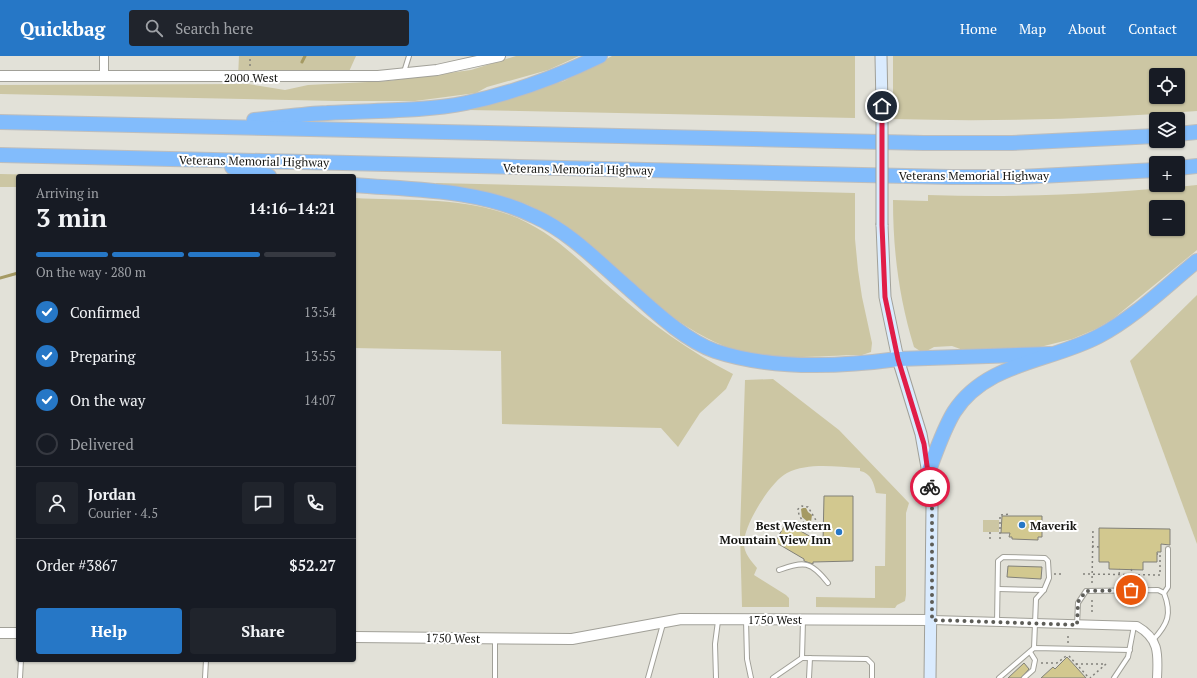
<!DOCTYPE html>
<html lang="en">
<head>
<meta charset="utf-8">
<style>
	:root { --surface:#171b24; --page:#20242c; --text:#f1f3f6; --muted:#9ea1a6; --line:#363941; --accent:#2677c6 }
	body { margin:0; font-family:"PT Serif",serif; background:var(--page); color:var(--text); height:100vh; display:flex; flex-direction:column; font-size:15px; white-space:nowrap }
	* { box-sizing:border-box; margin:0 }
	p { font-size:13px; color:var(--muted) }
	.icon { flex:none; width:22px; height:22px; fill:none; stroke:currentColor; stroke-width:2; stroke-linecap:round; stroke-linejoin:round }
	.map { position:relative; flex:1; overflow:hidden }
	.side { position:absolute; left:16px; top:118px; width:340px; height:488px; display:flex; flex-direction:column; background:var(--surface); border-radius:4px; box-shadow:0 1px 3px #0004 }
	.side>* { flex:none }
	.fabs { position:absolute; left:1149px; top:12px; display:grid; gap:8px }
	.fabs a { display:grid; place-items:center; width:36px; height:36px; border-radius:4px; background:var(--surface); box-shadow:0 1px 3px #0004; font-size:20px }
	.pin { position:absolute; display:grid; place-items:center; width:34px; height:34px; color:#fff; margin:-17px; border:2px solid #fff; border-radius:50%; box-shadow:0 1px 4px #0007 }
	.courier { position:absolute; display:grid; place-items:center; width:40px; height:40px; margin:-20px; border:3px solid #e11d48; border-radius:50%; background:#fff; color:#222; box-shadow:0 1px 5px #0007 }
	.headline em { font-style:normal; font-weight:700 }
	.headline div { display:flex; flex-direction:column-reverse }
	.headline { display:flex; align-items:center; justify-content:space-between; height:68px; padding:0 20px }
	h1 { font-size:26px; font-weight:700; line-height:30px }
	.bar { display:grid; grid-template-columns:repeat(4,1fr); gap:6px 4px; align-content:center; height:48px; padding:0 20px }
	.bar i { height:5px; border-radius:3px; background:var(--line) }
	.bar .active { background:var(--accent) }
	.bar p { grid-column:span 4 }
	.line { display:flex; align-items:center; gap:10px; padding:0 20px; border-top:1px solid var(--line) }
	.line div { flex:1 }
	.round { display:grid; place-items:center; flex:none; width:42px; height:42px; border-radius:4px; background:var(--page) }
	ol { padding:0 20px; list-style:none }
	li { display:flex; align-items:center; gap:12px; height:44px }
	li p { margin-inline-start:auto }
	li .icon { padding:4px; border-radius:50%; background:var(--accent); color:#fff; stroke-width:4 }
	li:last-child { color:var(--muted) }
	li i { width:22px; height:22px; border:2px solid var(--line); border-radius:50% }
	.primary-button { display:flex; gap:8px; margin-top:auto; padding:8px 20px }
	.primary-button a { flex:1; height:46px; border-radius:4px; background:var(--accent); color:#fff; font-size:16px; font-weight:700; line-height:46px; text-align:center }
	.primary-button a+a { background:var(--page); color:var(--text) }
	header { display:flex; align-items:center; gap:24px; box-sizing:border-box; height:56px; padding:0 20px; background:var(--accent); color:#fff }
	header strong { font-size:19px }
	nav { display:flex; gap:22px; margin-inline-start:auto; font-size:14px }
	.search { width:280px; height:36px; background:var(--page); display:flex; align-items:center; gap:10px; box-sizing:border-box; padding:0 14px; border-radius:4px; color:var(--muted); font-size:15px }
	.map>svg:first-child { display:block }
</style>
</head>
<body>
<header>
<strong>Quickbag</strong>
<div class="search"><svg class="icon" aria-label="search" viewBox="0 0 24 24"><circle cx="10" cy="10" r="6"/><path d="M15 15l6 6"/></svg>Search here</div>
<nav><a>Home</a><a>Map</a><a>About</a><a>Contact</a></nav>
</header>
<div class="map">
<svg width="1197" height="622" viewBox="0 0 1197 622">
	<rect width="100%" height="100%" fill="#e2e1d8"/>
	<g fill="#ccc6a3" fill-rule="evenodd">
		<path d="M239 0H356L347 20 238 21Z"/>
		<path d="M516 0H579L548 14 487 31 476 37 415 45H337L0 38V29L248 28 285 34 308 29 388 25 471 14Z"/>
		<path d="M612 0H855V62L468 54V51L517 39 564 25Z"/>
		<path d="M893 0H1197V55C1095 63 995 66 893 63ZM1156 19H1178V41H1156Z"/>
		<path d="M0 118 94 120H102H18V131H0Z"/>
		<path d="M436 127 855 137V183L858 214 862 241 872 287 871 296 862 299C823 299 773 306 735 294 676 274 630 226 582 187 571 178 561 168 549 160 515 138 475 136 436 131Z"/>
		<path d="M1197 129V194L1114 262 1096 273 1072 283 1040 291 966 295 952 290 934 291 923 297 914 291C899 242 893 195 893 144L928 145V139C1018 142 1108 138 1197 129ZM1156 151H1178V173H1156Z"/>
		<path d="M354 142C402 145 455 141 501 156 549 171 578 204 614 235 651 268 689 295 733 318L726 333 700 357 678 391 661 372 502 368 501 295 354 292Z"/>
		<path d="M1197 239V488L1130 305Z"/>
		<path d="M773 323 839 374 909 447 906 457V539L905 545 897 549 895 552 816 551V541L875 542V510H885L886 438 876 437C874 427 871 417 860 415V412C836 411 809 406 787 417 771 425 743 470 744 488 744 497 751 505 757 512L754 519 786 539 789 542V551H742L740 477 745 324Z"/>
		<rect x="983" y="464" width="16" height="12"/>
	</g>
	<path fill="#a59a63" d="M803 452H806L808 456 812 459 811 466H808L802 461 801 453Z"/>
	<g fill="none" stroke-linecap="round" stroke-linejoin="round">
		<g stroke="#a59a63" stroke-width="3">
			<path d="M302 6 305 0"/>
			<path d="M0 222 18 217"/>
		</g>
	</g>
	<g fill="#d2c88f" stroke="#818078">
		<path d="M824 440H853V505L813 506V508L804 505V503L775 486 786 467 813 482 823 486Z"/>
		<path d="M1002 460H1042V481H1038V484L1012 483V481H1009L1010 477H1001Z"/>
		<path d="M1099 472 1170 473V489L1161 488V496H1157V506H1143V514L1109 513V506H1099Z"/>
		<path d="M1008 510 1042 511 1041 523 1007 521Z"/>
		<path d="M1067 601 1086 622H1041L1053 611 1055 613Z"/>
		<path d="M1024 607 1029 613 1021 622H1008Z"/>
	</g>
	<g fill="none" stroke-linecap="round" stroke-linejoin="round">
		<defs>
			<g id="service">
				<path d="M404 16 409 0"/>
				<path d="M779 514C804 505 811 505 828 527"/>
				<path d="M998 533 1044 534"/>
				<path d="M1164 537 1168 531V493"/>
				<path d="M746 564 747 603 751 622"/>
				<path d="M997 567 998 505 1003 501 1045 502 1048 505 1049 522 1044 534 1036 543 1034 592"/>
				<path d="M1077 569 1078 547 1086 535 1158 534 1164 537C1172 558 1168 568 1153 584"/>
				<path d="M802 602 867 603 872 608V622"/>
				<path d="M20 622 21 604"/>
				<path d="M205 622 206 604"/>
				<path d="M495 622V582"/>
				<path d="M648 622 663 568"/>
				<path d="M716 622 715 588 718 565"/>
				<path d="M773 622 802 602 803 564"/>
				<path d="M809 622 810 602"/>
				<path d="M999 622 1034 592 1130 594"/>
				<path d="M1024 622 1033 614 1035 604 1030 596"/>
				<path d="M1114 622 1128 601 1134 570"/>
			</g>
			<g id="minor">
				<path d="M104 21V0"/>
				<path d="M932 564 1137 570C1160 583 1158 599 1157 622"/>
			</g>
			<g id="tertiary">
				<path d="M0 20H378L437 14 500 0"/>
				<path d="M0 577H18"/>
				<path d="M354 581 572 583 681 563 932 564"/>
			</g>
			<g id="secondary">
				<path d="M881 0 882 50"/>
				<path d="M882 169 885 241 898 303 921 378 928 417 932 451 930 622"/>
			</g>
			<g id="motorway">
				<path d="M254 64C278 62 302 58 327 57 373 54 420 56 466 47 513 37 557 21 600 0"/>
				<path d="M0 66 924 87H1012L1156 80"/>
				<path d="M1178 78 1197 76"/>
				<path d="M0 99 951 121H1020L1156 114"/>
				<path d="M232 111 269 120"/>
				<path d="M1178 112 1197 110"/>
				<path d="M354 129C414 134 479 133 534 160 570 176 598 206 627 231 652 253 684 284 715 295 772 314 839 311 898 303L1050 298"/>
				<path d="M928 417C936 396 943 374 954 356 986 306 1050 306 1099 280 1135 261 1165 231 1197 205"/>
			</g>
		</defs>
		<use href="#service" stroke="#a1a098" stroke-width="6"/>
		<use href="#minor" stroke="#a1a098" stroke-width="10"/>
		<use href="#tertiary" stroke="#a1a098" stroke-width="12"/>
		<use href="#secondary" stroke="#a1a098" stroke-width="13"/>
		<use href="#motorway" stroke="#bebebd" stroke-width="16"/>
		<g stroke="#82817b" stroke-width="1.5" stroke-dasharray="2 3" stroke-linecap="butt">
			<path d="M250 10V0"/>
			<path d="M812 480 799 459 798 453 802 450 808 451 820 471"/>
			<path d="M990 483V476"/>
			<path d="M1000 483V459L1010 458"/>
			<path d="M1092 490 1099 491"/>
			<path d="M1131 513 1133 518"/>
			<path d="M1054 518H1062"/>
			<path d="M1083 518 1160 519V498H1157"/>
			<path d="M1119 518 1120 513"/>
			<path d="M1092 527 1093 472"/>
			<path d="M1092 556V542"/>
			<path d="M1068 580V587"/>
			<path d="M1069 600 1089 622"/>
			<path d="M1041 607H1057L1066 600"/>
			<path d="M1076 608H1106L1090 622"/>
		</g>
		<use href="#service" stroke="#fff" stroke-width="4"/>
		<use href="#minor" stroke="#fff" stroke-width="8"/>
		<use href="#tertiary" stroke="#fff" stroke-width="10"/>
		<use href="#secondary" stroke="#daebfe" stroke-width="11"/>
		<use href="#motorway" stroke="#82bcfc" stroke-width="14"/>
		<defs>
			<path id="secondary-bridge" d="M882 169V50"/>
		</defs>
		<use href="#secondary-bridge" stroke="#a1a098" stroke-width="13" stroke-linecap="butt"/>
		<use href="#secondary-bridge" stroke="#daebfe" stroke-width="11"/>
	</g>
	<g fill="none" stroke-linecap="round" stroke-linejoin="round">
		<path stroke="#5d5d58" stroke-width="4" stroke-dasharray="0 7.2" d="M930 431 932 451V564L1077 569 1078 546 1086 535 1131 534"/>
		<path stroke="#e11d48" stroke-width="5" d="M882 50V169L885 241 898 303 924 388 930 431"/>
	</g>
	<g fill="#2677c6" stroke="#fff" stroke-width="1.5">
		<circle cx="1022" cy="469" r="4"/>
		<circle cx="839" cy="476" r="4"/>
	</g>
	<g text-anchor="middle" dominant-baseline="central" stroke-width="4" stroke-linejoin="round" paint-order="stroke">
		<g font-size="12" fill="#161613" stroke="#fff">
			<text x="251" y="21">2000 West</text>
			<text transform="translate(254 105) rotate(1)">Veterans Memorial Highway</text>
			<text transform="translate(578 113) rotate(1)">Veterans Memorial Highway</text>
			<text x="974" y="119">Veterans Memorial Highway</text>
			<text x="775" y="563">1750 West</text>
			<text transform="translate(453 582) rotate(1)">1750 West</text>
		</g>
		<g font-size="12" font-weight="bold" fill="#161613" stroke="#fff" text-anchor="end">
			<text x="831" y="469">Best Western<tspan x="831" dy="14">Mountain View Inn</tspan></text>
			<text x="1030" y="469" text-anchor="start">Maverik</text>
		</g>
	</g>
</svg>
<div class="fabs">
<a><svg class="icon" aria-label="locate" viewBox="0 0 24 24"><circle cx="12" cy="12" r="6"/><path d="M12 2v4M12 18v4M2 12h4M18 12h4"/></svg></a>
<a><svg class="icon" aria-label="layers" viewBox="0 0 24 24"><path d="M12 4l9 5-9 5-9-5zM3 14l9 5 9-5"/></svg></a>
<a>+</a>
<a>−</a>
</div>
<div class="pin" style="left:1131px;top:534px;background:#ea580c"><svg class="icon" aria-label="bag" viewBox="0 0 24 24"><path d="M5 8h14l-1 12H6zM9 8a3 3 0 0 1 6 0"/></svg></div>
<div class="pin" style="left:882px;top:50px;background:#1f2937"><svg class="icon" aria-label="home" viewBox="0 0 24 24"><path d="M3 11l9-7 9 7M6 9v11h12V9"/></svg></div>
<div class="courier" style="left:930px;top:431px"><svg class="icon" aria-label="bike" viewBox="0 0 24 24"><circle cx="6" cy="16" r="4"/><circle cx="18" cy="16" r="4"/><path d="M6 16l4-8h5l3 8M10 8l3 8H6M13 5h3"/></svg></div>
<section class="side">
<div class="headline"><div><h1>3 min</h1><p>Arriving in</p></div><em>14:16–14:21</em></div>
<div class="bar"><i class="active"></i><i class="active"></i><i class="active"></i><i></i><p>On the way · 280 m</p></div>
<ol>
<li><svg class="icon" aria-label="check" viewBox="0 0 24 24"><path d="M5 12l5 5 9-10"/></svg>Confirmed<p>13:54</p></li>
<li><svg class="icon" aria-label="check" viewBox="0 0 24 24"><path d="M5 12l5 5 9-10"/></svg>Preparing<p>13:55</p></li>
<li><svg class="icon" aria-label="check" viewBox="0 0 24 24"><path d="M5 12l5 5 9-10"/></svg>On the way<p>14:07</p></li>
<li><i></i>Delivered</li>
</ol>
<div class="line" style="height:72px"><a class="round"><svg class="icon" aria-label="person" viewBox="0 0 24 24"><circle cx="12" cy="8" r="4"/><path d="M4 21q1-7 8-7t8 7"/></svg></a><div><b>Jordan</b><p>Courier · 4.5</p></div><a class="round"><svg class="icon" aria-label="chat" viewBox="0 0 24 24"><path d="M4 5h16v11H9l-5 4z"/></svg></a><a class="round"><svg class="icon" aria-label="phone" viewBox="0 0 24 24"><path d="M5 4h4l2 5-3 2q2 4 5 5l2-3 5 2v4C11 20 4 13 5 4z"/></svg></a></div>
<div class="line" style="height:52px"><div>Order #3867</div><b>$52.27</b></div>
<div class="primary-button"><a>Help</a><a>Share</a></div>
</section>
</div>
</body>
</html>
